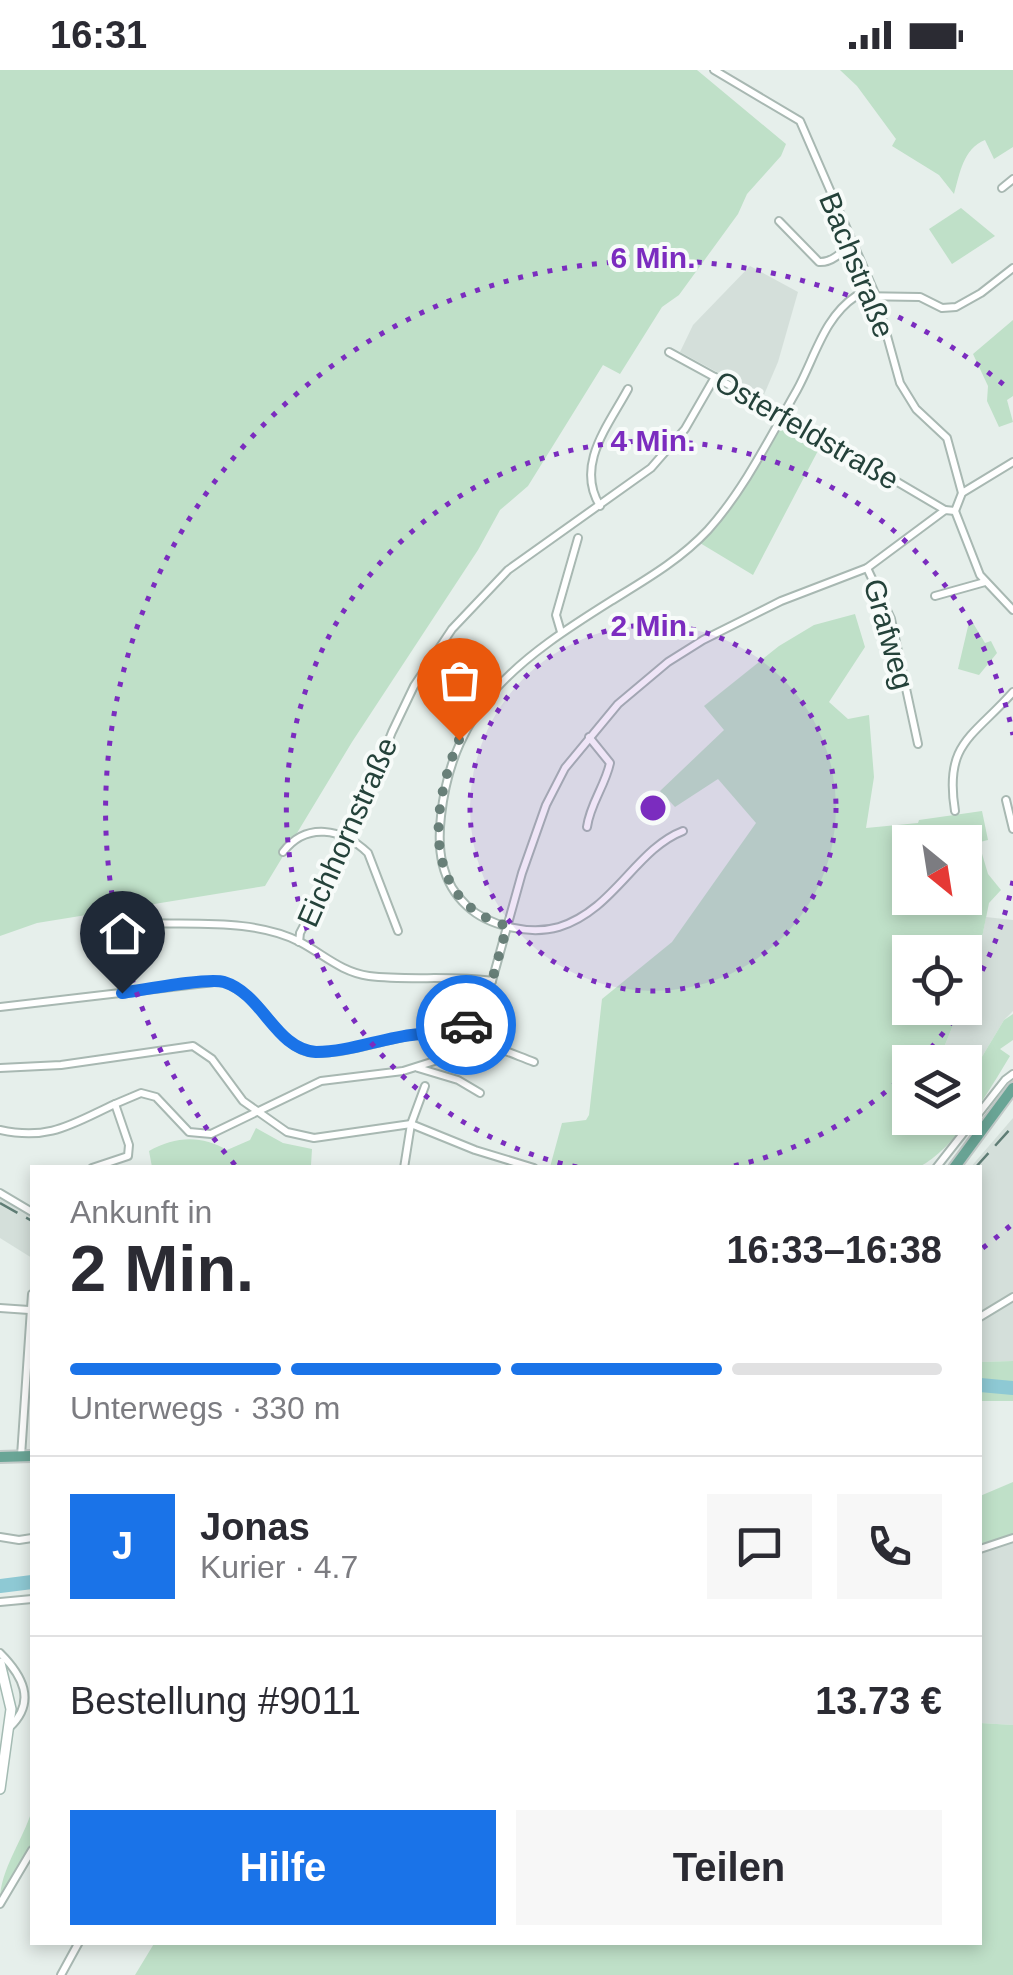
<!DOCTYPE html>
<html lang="de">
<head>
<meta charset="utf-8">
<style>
	:root { --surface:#fff; --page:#f7f7f7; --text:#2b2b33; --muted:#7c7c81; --line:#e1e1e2; --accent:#1a73e8 }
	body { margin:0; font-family:Helvetica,sans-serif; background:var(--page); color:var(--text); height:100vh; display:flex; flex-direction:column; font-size:38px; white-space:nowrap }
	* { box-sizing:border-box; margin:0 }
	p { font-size:32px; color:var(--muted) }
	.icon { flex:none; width:55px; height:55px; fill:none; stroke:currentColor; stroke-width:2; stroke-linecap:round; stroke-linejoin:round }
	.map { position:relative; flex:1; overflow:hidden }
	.details { position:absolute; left:30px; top:1095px; width:952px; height:780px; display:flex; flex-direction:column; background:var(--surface); border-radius:0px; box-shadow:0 5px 15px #0003 }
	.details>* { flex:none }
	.needle { width:65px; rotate:150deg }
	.fabs { position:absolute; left:892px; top:755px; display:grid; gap:20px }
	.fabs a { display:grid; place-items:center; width:90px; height:90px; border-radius:0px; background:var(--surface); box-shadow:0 5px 15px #0003; font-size:50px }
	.pin { position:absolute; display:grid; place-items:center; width:85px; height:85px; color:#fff; margin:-102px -42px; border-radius:50% 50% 50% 0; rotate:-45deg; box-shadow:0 0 10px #0007 }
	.pin .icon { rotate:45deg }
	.courier { position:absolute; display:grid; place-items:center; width:100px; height:100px; margin:-50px; border:8px solid #1a73e8; border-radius:50%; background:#fff; color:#222; box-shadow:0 2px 12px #0007 }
	.headline em { font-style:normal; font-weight:600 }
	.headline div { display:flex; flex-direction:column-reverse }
	.headline { display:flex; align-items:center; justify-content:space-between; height:170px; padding:0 40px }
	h1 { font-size:65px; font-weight:600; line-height:75px }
	.bar { display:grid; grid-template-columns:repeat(4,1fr); gap:15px 10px; align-content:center; height:120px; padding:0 40px }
	.bar i { height:12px; border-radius:8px; background:var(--line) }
	.bar .current { background:var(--accent) }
	.bar p { grid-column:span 4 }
	.line { display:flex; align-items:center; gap:25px; padding:0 40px; border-top:2px solid var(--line) }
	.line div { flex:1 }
	.round { display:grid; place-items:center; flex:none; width:105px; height:105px; border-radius:0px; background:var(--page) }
	.primary-button { display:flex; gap:20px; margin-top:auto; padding:20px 40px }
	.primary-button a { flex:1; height:115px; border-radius:0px; background:var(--accent); color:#fff; font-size:40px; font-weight:600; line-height:115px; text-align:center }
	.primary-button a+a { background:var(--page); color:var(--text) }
	.status { display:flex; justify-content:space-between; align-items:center; height:70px; padding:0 50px; background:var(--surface); direction:ltr }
	.status svg { height:28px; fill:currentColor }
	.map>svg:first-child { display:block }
</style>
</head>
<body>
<div class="status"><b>16:31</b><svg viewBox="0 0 49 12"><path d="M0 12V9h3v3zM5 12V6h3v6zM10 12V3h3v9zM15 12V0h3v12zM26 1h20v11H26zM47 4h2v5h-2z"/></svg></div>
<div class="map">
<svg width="1013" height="1905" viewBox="0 0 1013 1905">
	<rect width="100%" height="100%" fill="#e6efeb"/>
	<g fill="#d4dfda">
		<path d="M750 196 798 222 778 292 763 327 680 282 693 255Z"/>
		<path d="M986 847 1013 850V941L1004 950 965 1015V992H938L960 938H965V925L976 897Z"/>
		<path d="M1013 1048V1291L980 1292V1098H970Z"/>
		<path d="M0 1119 32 1138V1188L0 1168Z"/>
		<path d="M1013 1471V1655L980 1653V1483Z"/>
	</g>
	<g fill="#bfe0c8" fill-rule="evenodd">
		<path d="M0 0H697L786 74 781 86 747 124 738 144 679 225 662 237 620 304 603 295 528 416 500 440 478 480 352 672 265 816 37 853 0 866Z"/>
		<path d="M840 0H1013V77L994 89 985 70C963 79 960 103 954 124L939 105 892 76 896 69 857 16Z"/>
		<path d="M961 138 995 166 952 194 929 159Z"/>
		<path d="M1013 250V326L1007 330 1013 352 999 357 987 331 988 316 973 284Z"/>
		<path d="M783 352 822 373 753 505 700 473 728 441Z"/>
		<path d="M855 544 865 577 829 632 848 649 869 645 874 707 866 758 918 753 919 750 982 741 988 770 980 772V777L988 804 1001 820 989 833 976 897 965 925V882H910V938H960L938 992H910V1048H927L926 1054 938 1048H965V1015L1004 950 1013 944V970L1000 979 1010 986C989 1021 955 1079 919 1097H550L562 1053 586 1050 589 1045 602 929 672 872 756 753 718 709 675 737 660 721 724 660 704 636 779 576 814 555ZM965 772V828H910V772Z"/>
		<path d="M970 548 985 573 991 571 997 583 979 605 958 599Z"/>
		<path d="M256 1058 283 1073 312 1079 311 1095 329 1097H152L149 1081C175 1066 202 1065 227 1080L250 1070Z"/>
		<path d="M1013 1291V1331H980V1292Z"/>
		<path d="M1013 1412V1466L980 1477V1426Z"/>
		<path d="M980 1653 1013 1655V1905H135L155 1872H980Z"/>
		<path d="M32 1740V1772L0 1830C0 1800 23 1770 32 1740Z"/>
	</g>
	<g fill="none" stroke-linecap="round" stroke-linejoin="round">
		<g stroke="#8ec9d4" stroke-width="14">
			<path d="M980 1315 1013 1318"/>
			<path d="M0 1516 32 1512"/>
		</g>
		<defs>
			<g id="minor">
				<path d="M714 0 800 51 876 226 900 313 916 339 947 368 962 423"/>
				<path d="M1002 118 1013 109"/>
				<path d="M779 151 819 192C833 193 844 180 853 171"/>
				<path d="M669 282 782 344 945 440"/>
				<path d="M600 436C575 395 608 356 628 319"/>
				<path d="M955 441 980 505 1013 540"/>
				<path d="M955 441 962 423 1013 392"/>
				<path d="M867 498 891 549 918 674"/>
				<path d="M935 526 985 512"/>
				<path d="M561 562 556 545 578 468"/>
				<path d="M1006 730 1013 759"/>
				<path d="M955 741C944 673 972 668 1013 622"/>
				<path d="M587 757C590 734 605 716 610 693L589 667"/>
				<path d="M683 761C636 779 614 840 559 857 531 865 489 857 467 836 441 812 437 780 441 746 453 634 522 587 611 531 645 510 680 490 708 460 744 420 770 367 797 320 815 287 824 247 856 226L920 227 942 238 956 237 981 223 1013 198"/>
				<path d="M283 782C306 752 342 758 368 783L398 861"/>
				<path d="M147 853C195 855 256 849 300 872 323 884 341 902 369 906 409 911 451 905 492 911"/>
				<path d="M299 872 300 863 349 769 392 662 414 616 452 559 508 500 651 398 685 359 715 307"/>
				<path d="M0 937 223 911C231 916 241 921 249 927 269 943 281 973 305 981 336 991 404 959 444 964 474 967 505 981 534 992"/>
				<path d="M0 998 61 995 193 976 212 989 243 1031 287 1062 314 1068 411 1054 475 1080 534 1098"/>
				<path d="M418 998 458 1010 480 1023"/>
				<path d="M115 1034 141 1023 156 1027 189 1062 211 1064 321 1011 403 1001 444 988 492 911 522 803 546 735 565 698 618 634 668 592 703 570 781 531 867 498 945 440 955 441"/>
				<path d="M0 1060C49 1071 72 1054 115 1034L129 1075 128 1086 92 1098"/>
				<path d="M404 1098 411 1054 425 1016"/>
				<path d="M936 1098 1005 1010 1013 1004"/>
				<path d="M0 1123 32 1142"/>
				<path d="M0 1238 29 1240"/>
				<path d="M980 1247 1013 1227"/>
				<path d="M21 1386 32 1224"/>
				<path d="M0 1467 19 1470 32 1468"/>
				<path d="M980 1479 1013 1468"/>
				<path d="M0 1532 32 1529"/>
				<path d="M0 1583C22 1605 37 1631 10 1657"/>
				<path d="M0 1834 32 1780"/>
				<path d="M61 1905 79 1872"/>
			</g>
			<path id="secondary" d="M0 1593 11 1639 0 1719"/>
			<g id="primary">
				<path d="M954 1098 1013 1018"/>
				<path d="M0 1387 32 1386"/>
			</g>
		</defs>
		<use href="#minor" stroke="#a8b8b2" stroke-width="10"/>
		<use href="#secondary" stroke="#a4bbb3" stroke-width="12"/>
		<use href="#primary" stroke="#c2cac8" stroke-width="14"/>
		<use href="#minor" stroke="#fff" stroke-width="6"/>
		<use href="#secondary" stroke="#fff" stroke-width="9"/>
		<use href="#primary" stroke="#6aa596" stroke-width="10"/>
		<g stroke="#5f7d75" stroke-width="2.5" stroke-dasharray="20 10" stroke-linecap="butt">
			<path d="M975 1098 1013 1056"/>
			<path d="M0 1133 32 1151"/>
		</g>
	</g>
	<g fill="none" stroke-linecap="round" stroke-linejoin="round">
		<path stroke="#687f78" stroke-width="10" stroke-dasharray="0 18" d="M459 670C430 738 421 831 507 856L492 911 466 955"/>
		<path stroke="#1a73e8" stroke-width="12" d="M122 923C142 920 209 907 224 912 263 924 275 979 316 982 363 982 411 953 458 968L466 955"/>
	</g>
	<circle cx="653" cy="738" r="183" fill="#7b2cbf" fill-opacity=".12"/>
	<g fill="none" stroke="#7b2cbf" stroke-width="5" stroke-dasharray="5 10">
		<circle cx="653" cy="738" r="183"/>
		<path d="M1013 811A367 367 0 0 1 966 930M961 938A367 367 0 0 1 919 991M908 1002A367 367 0 0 1 729 1097M577 1097A367 367 0 1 1 1013 665"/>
		<path d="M1010 1156A550 550 0 0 1 980 1180M235 1095A550 550 0 0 1 1010 320"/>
	</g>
	<g text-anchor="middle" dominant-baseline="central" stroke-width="8" stroke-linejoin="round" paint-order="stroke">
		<g font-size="30" fill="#24423a" stroke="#f7fbf9">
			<text transform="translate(857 195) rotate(68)">Bachstraße</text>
			<text transform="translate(807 360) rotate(30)">Osterfeldstraße</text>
			<text transform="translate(889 564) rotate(74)">Grafweg</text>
			<text transform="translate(347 762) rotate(-66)">Eichhornstraße</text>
		</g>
	</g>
	<circle cx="653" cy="738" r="15" fill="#7b2cbf" stroke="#f7fbf9" stroke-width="5"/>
	<g font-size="30" text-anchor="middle" font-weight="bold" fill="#7b2cbf" stroke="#f7fbf9" stroke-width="8" stroke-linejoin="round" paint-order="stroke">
		<text x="653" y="198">6 Min.</text>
		<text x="653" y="381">4 Min.</text>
		<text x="653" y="566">2 Min.</text>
	</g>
</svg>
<div class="fabs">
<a><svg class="needle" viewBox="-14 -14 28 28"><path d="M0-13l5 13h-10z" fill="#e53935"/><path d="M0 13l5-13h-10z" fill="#7c7c81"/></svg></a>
<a><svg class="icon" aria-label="locate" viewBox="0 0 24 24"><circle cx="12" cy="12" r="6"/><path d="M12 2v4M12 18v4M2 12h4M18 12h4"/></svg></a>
<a><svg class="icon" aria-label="layers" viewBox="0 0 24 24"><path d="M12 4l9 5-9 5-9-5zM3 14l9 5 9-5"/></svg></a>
</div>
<div class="pin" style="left:459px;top:670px;background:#ea580c"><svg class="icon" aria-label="bag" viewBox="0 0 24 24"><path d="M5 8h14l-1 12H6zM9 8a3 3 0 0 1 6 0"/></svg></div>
<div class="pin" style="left:122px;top:923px;background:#1f2937"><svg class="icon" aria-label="home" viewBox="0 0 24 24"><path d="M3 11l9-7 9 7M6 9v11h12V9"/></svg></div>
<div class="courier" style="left:466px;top:955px"><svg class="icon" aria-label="car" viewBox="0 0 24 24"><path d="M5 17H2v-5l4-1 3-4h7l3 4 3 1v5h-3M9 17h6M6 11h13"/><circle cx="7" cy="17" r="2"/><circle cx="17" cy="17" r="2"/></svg></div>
<section class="details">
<div class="headline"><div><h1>2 Min.</h1><p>Ankunft in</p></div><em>16:33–16:38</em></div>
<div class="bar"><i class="current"></i><i class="current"></i><i class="current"></i><i></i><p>Unterwegs · 330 m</p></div>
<div class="line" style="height:180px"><b class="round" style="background:var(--accent);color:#fff">J</b><div><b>Jonas</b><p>Kurier · 4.7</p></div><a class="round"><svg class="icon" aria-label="chat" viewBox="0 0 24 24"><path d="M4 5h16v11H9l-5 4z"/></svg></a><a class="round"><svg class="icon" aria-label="phone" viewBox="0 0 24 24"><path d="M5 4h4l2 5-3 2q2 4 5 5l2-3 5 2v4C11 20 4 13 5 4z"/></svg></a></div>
<div class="line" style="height:130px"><div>Bestellung #9011</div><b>13.73 €</b></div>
<div class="primary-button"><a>Hilfe</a><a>Teilen</a></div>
</section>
</div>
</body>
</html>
